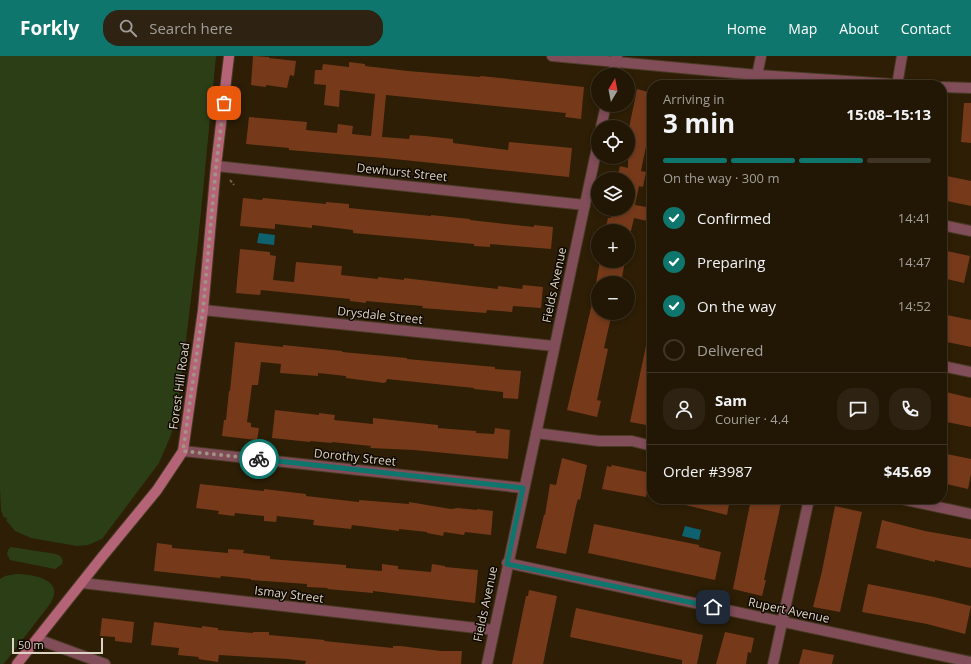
<!DOCTYPE html>
<html lang="en">
<head>
<meta charset="utf-8">
<style>
	:root { --surface:#221604; --page:#2e2313; --text:#f1f3f6; --muted:#a29f9a; --line:#3f3526; --accent:#0f766e }
	body { margin:0; font-family:"Open Sans",sans-serif; background:var(--page); color:var(--text); height:100vh; display:flex; flex-direction:column; font-size:15px; white-space:nowrap }
	* { box-sizing:border-box; margin:0 }
	p { font-size:13px; color:var(--muted) }
	.icon { flex:none; width:22px; height:22px; fill:none; stroke:currentColor; stroke-width:2; stroke-linecap:round; stroke-linejoin:round }
	.map { position:relative; flex:1; overflow:hidden }
	.sheet { position:absolute; left:647px; top:24px; width:300px; height:424px; display:flex; flex-direction:column; background:var(--surface); border-radius:16px; box-shadow:0 2px 6px #0003,0 0 0 1px var(--line) }
	.sheet>* { flex:none }
	.needle { width:26px; rotate:10deg }
	.controls { position:absolute; left:591px; top:12px; display:grid; gap:8px }
	.controls a { display:grid; place-items:center; width:44px; height:44px; border-radius:50%; background:var(--surface); box-shadow:0 2px 6px #0003,0 0 0 1px var(--line); font-size:20px }
	.scale { position:absolute; left:12px; bottom:10px; width:91px; box-sizing:border-box; padding-left:4px; border:2px solid #ded4c5; border-top:0; font-size:11px; line-height:14px; white-space:nowrap; color:#ded4c5; -webkit-text-stroke:3px #100a02; paint-order:stroke }
	.pin { position:absolute; display:grid; place-items:center; width:34px; height:34px; color:#fff; margin:-17px; border-radius:8px; box-shadow:0 2px 6px #0006 }
	.courier { position:absolute; display:grid; place-items:center; width:40px; height:40px; margin:-20px; border:3px solid #0f766e; border-radius:50%; background:#fff; color:#222; box-shadow:0 1px 5px #0007 }
	.summary em { font-style:normal; font-weight:700 }
	.summary div { display:flex; flex-direction:column-reverse }
	.summary { display:flex; align-items:center; justify-content:space-between; height:68px; padding:0 16px }
	h1 { font-size:26px; font-weight:700; line-height:30px }
	.bar { display:grid; grid-template-columns:repeat(4,1fr); gap:6px 4px; align-content:center; height:48px; padding:0 16px }
	.bar i { height:5px; border-radius:3px; background:var(--line) }
	.bar .selected { background:var(--accent) }
	.bar p { grid-column:span 4 }
	.line { display:flex; align-items:center; gap:10px; padding:0 16px; border-top:1px solid var(--line) }
	.line div { flex:1 }
	.round { display:grid; place-items:center; flex:none; width:42px; height:42px; border-radius:16px; background:var(--page) }
	ol { padding:0 16px; list-style:none }
	li { display:flex; align-items:center; gap:12px; height:44px }
	li p { margin-inline-start:auto }
	li .icon { padding:4px; border-radius:50%; background:var(--accent); color:#fff; stroke-width:4 }
	li:last-child { color:var(--muted) }
	li i { width:22px; height:22px; border:2px solid var(--line); border-radius:50% }
	header { display:flex; align-items:center; gap:24px; box-sizing:border-box; height:56px; padding:0 20px; background:var(--accent); color:#fff }
	header strong { font-size:19px }
	nav { display:flex; gap:22px; margin-inline-start:auto; font-size:14px }
	.search { width:280px; height:36px; background:var(--page); display:flex; align-items:center; gap:10px; box-sizing:border-box; padding:0 14px; border-radius:16px; color:var(--muted); font-size:15px }
	.map>svg:first-child { display:block }
</style>
</head>
<body>
<header>
<strong>Forkly</strong>
<div class="search"><svg class="icon" aria-label="search" viewBox="0 0 24 24"><circle cx="10" cy="10" r="6"/><path d="M15 15l6 6"/></svg>Search here</div>
<nav><a>Home</a><a>Map</a><a>About</a><a>Contact</a></nav>
</header>
<div class="map">
<svg width="971" height="608" viewBox="0 0 971 608">
	<rect width="100%" height="100%" fill="#2d1e05"/>
	<g fill="#2c3e16">
		<path d="M0 0H216L198 186 177 356 171 379 159 407 102 483 88 489 77 490 31 482 15 475 6 464 7 463 6 461 4 462 1 454 0 432Z"/>
		<path d="M11 491 56 498C61 500 64 503 62 508L55 513 10 504 7 498 8 494Z"/>
		<path d="M16 518C32 518 66 523 50 548L6 605 3 608H0V523L5 520Z"/>
	</g>
	<g fill="#0e6270">
		<path d="M259 177 275 179 274 189 257 187Z"/>
		<path d="M685 470 701 474 699 484 682 480Z"/>
	</g>
	<g fill="#763a1a">
		<path d="M253 0 269 1V2L296 5 294 20 290 19 287 32 266 29V31L251 29Z"/>
		<path d="M349 6 365 8V10L408 15 480 21 481 20 584 31 581 63 565 61 566 57 386 39 382 81 409 83 410 79 425 80 453 83V87L508 94 509 86 572 92 569 121 384 102 289 94V92L246 88 249 61 307 66 306 74 337 77 338 68 353 70 352 78 371 80 375 38 340 34 339 51 324 49 326 29 314 28 315 14H322L323 8 349 11Z"/>
		<path d="M637 33 652 37V77L649 76 641 115 646 116 643 131 639 130 635 149 652 152V166L634 162 631 175H605L608 162H611L612 153H628V123H617L620 110 628 112V77Z"/>
		<path d="M964 47H971V87L961 86Z"/>
		<path d="M947 120 971 125V150L942 144Z"/>
		<path d="M243 142 262 144 263 142 326 148V146L349 148V152L431 160V159L470 163V164L534 171V169L553 171 551 193 490 188V191L474 190V188L353 177V174L312 169V172L275 168V173L240 170Z"/>
		<path d="M240 193 270 196V199L276 200 273 224 294 226 296 206 342 210 341 219 378 223V221L404 224V222L498 233V230L522 233 523 229 543 231 541 252 513 250 512 256 487 254 486 257 422 252 423 250 399 248 366 245V247L350 245V243L261 234 260 239 236 237Z"/>
		<path d="M942 194 970 200 964 227 942 222Z"/>
		<path d="M600 205H625L621 227H596Z"/>
		<path d="M594 239H598V257H612L604 292 608 293 597 344 601 345 597 361 567 354Z"/>
		<path d="M942 258 971 264V291L942 285Z"/>
		<path d="M648 280 652 281V370L630 366Z"/>
		<path d="M235 286 283 291V289L342 295V296L407 302V303L495 311V313L521 315 518 343 503 342V336L474 333V332L387 323 386 326 384 327 346 322V320L318 317V320L280 317 281 308 261 306 258 329H252L247 366 251 367V371L259 372 257 384 222 380 224 364H226L229 335H230Z"/>
		<path d="M946 336 971 342V371L942 365V355Z"/>
		<path d="M275 354 319 359V357L335 359 334 364 373 368V362L438 369V372L476 375V377L494 378 495 372 510 374 508 403 414 394 370 392 371 390 332 386V387L310 385V386L272 382Z"/>
		<path d="M942 397 971 403V418L968 433 942 427Z"/>
		<path d="M562 402 587 409 580 444 578 443 576 450 566 498 536 492 544 459H545L550 428 556 429Z"/>
		<path d="M612 409 651 417 646 441 602 433 607 410 611 411Z"/>
		<path d="M200 428 264 435V433L281 435 306 438V440L359 446V444L409 448V446L451 453 458 452 477 454V453L493 455 491 479 465 476 464 479 444 476 443 480 427 477V476L399 473V475L352 469 351 473 313 469 314 464 277 460 276 466 264 465V460L235 457 234 460 218 458 219 455 196 452Z"/>
		<path d="M678 443H730L727 459 677 447Z"/>
		<path d="M751 443H782L764 524H766L762 540 733 533Z"/>
		<path d="M835 450 862 456 840 556 813 551 822 515Z"/>
		<path d="M882 464 925 475 971 483V512L935 504V506L876 492Z"/>
		<path d="M594 468 699 489V491L721 496 715 524 588 497Z"/>
		<path d="M157 487 172 489V492L228 497V493L244 494 243 497 270 500V503L346 509V512L382 515V508L398 510V513L431 516 432 508 445 510V511L478 514 475 547 373 535V537L327 533 328 532 307 531V528L251 524V523L221 520 220 522 154 515Z"/>
		<path d="M868 528 934 541 971 550 965 578 927 568 862 556Z"/>
		<path d="M529 534 557 540 543 608H512L526 540H528Z"/>
		<path d="M576 552 703 579 697 608H682V604L570 581Z"/>
		<path d="M102 562 134 566 132 587 115 585V581L100 580Z"/>
		<path d="M154 566 202 572V570L218 572V574L253 577V576H269V579L325 584 324 585 393 592V590H400L441 595H462L461 608H305L306 605 288 603 219 599 218 606 198 603 199 601 178 599 179 592 151 589Z"/>
		<path d="M725 576 754 582 751 597 748 596 746 608H716Z"/>
		<path d="M803 593 834 599 832 608H799Z"/>
	</g>
	<g fill="none" stroke-linecap="round" stroke-linejoin="round">
		<defs>
			<g id="street">
				<path d="M552 0 757 19 907 29"/>
				<path d="M613 19 617 0"/>
				<path d="M755 29 761 0"/>
				<path d="M897 29 902 0"/>
				<path d="M942 31 971 32"/>
				<path d="M601 71 606 49"/>
				<path d="M216 110 585 149"/>
				<path d="M942 169 971 175"/>
				<path d="M203 254 554 290"/>
				<path d="M942 310 971 316"/>
				<path d="M536 377 599 385H632L652 390"/>
				<path d="M183 395 523 432"/>
				<path d="M901 443 971 458"/>
				<path d="M507 507 971 606"/>
				<path d="M82 527 494 574"/>
				<path d="M37 583 105 608"/>
				<path d="M487 608 598 87"/>
				<path d="M773 608 809 443"/>
			</g>
			<path id="secondary" d="M17 608 102 501 157 434 183 395 203 254 216 110 229 0"/>
		</defs>
		<use href="#street" stroke="#493b24" stroke-width="12"/>
		<use href="#secondary" stroke="#493b24" stroke-width="12"/>
		<path stroke="#736651" stroke-width="2" stroke-dasharray="3 2" stroke-linecap="butt" d="M230 124 234 129"/>
		<use href="#street" stroke="#804d59" stroke-width="10"/>
		<use href="#secondary" stroke="#b56478" stroke-width="10"/>
	</g>
	<g fill="none" stroke-linecap="round" stroke-linejoin="round">
		<path stroke="#a09482" stroke-width="4" stroke-dasharray="0 7.2" d="M224 47 216 110 203 254 183 395 259 403"/>
		<path stroke="#0f766e" stroke-width="5" d="M259 403 523 432 507 508 713 551"/>
	</g>
	<g text-anchor="middle" dominant-baseline="central" stroke-width="3" stroke-linejoin="round" paint-order="stroke">
		<g font-size="12" fill="#ded4c5" stroke="#100a02">
			<text transform="translate(402 116) rotate(6)">Dewhurst Street</text>
			<text transform="translate(554 229) rotate(-78)">Fields Avenue</text>
			<text transform="translate(380 259) rotate(6)">Drysdale Street</text>
			<text transform="translate(179 330) rotate(-82)">Forest Hill Road</text>
			<text transform="translate(355 401) rotate(6)">Dorothy Street</text>
			<text transform="translate(289 538) rotate(7)">Ismay Street</text>
			<text transform="translate(485 548) rotate(-78)">Fields Avenue</text>
			<text transform="translate(789 554) rotate(12)">Rupert Avenue</text>
		</g>
	</g>
</svg>
<div class="controls">
<a><svg class="needle" viewBox="-14 -14 28 28"><path d="M0-13l5 13h-10z" fill="#e53935"/><path d="M0 13l5-13h-10z" fill="#a29f9a"/></svg></a>
<a><svg class="icon" aria-label="locate" viewBox="0 0 24 24"><circle cx="12" cy="12" r="6"/><path d="M12 2v4M12 18v4M2 12h4M18 12h4"/></svg></a>
<a><svg class="icon" aria-label="layers" viewBox="0 0 24 24"><path d="M12 4l9 5-9 5-9-5zM3 14l9 5 9-5"/></svg></a>
<a>+</a>
<a>−</a>
</div>
<div class="scale">50 m</div>
<div class="pin" style="left:224px;top:47px;background:#ea580c"><svg class="icon" aria-label="bag" viewBox="0 0 24 24"><path d="M5 8h14l-1 12H6zM9 8a3 3 0 0 1 6 0"/></svg></div>
<div class="pin" style="left:713px;top:551px;background:#1f2937"><svg class="icon" aria-label="home" viewBox="0 0 24 24"><path d="M3 11l9-7 9 7M6 9v11h12V9"/></svg></div>
<div class="courier" style="left:259px;top:403px"><svg class="icon" aria-label="bike" viewBox="0 0 24 24"><circle cx="6" cy="16" r="4"/><circle cx="18" cy="16" r="4"/><path d="M6 16l4-8h5l3 8M10 8l3 8H6M13 5h3"/></svg></div>
<section class="sheet">
<div class="summary"><div><h1>3 min</h1><p>Arriving in</p></div><em>15:08–15:13</em></div>
<div class="bar"><i class="selected"></i><i class="selected"></i><i class="selected"></i><i></i><p>On the way · 300 m</p></div>
<ol>
<li><svg class="icon" aria-label="check" viewBox="0 0 24 24"><path d="M5 12l5 5 9-10"/></svg>Confirmed<p>14:41</p></li>
<li><svg class="icon" aria-label="check" viewBox="0 0 24 24"><path d="M5 12l5 5 9-10"/></svg>Preparing<p>14:47</p></li>
<li><svg class="icon" aria-label="check" viewBox="0 0 24 24"><path d="M5 12l5 5 9-10"/></svg>On the way<p>14:52</p></li>
<li><i></i>Delivered</li>
</ol>
<div class="line" style="height:72px"><a class="round"><svg class="icon" aria-label="person" viewBox="0 0 24 24"><circle cx="12" cy="8" r="4"/><path d="M4 21q1-7 8-7t8 7"/></svg></a><div><b>Sam</b><p>Courier · 4.4</p></div><a class="round"><svg class="icon" aria-label="chat" viewBox="0 0 24 24"><path d="M4 5h16v11H9l-5 4z"/></svg></a><a class="round"><svg class="icon" aria-label="phone" viewBox="0 0 24 24"><path d="M5 4h4l2 5-3 2q2 4 5 5l2-3 5 2v4C11 20 4 13 5 4z"/></svg></a></div>
<div class="line" style="height:52px"><div>Order #3987</div><b>$45.69</b></div>
</section>
</div>
</body>
</html>
